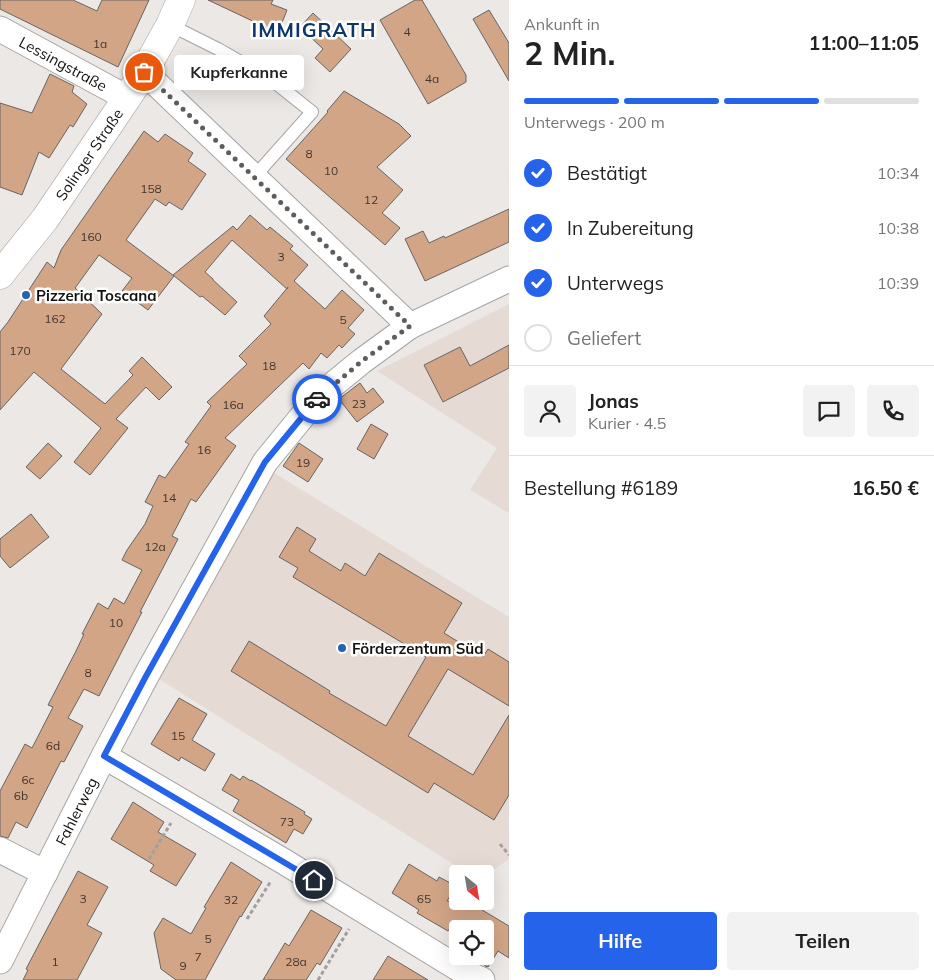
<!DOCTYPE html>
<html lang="de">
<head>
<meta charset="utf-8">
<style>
	:root { --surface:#fff; --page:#f2f2f2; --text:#222; --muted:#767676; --line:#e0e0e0; --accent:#2563eb }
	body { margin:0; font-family:Mulish,sans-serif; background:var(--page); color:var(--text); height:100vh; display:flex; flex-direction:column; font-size:19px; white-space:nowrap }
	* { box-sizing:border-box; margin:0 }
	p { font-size:16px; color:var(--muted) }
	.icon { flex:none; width:28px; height:28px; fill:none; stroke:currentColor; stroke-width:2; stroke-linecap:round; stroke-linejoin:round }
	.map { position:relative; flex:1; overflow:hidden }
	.details { display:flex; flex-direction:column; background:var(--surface); width:425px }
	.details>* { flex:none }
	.needle { width:32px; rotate:150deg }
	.buttons { position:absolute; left:449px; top:865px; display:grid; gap:10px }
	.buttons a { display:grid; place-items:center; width:45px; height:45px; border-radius:5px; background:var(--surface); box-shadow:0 5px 20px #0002; font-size:25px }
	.pin { position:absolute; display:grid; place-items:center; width:42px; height:42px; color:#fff; margin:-21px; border:2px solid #fff; border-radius:50%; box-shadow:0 1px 5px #0007 }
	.courier { position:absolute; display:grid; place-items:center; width:50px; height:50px; margin:-25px; border:4px solid #2563eb; border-radius:50%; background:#fff; color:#222; box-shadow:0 1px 6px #0007 }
	.bubble { position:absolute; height:35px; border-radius:5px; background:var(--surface); box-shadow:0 5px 20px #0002; font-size:16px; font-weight:700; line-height:35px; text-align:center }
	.summary em { font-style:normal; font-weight:700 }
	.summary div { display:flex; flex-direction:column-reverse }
	.summary { display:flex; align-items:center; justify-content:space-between; height:85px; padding:0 15px }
	h1 { font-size:32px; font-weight:700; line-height:38px }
	.bar { display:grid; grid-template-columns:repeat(4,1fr); gap:8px 5px; align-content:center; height:60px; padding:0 15px }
	.bar i { height:6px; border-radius:4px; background:var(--line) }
	.bar .on { background:var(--accent) }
	.bar p { grid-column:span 4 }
	.line { display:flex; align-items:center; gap:12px; padding:0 15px; border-top:1px solid var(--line) }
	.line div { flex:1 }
	.round { display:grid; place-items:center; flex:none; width:52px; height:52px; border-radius:5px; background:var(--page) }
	ol { padding:0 15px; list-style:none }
	li { display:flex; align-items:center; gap:15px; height:55px }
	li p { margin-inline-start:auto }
	li .icon { padding:5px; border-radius:50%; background:var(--accent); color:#fff; stroke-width:4 }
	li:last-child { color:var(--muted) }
	li i { width:28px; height:28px; border:2px solid var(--line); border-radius:50% }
	.button { display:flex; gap:10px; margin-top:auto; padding:10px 15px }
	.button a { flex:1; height:58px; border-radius:5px; background:var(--accent); color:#fff; font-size:20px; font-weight:700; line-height:58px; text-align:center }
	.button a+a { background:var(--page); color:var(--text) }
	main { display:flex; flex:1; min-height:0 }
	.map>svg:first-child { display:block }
</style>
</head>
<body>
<main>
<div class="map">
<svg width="509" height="980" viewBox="0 0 509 980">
	<rect width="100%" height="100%" fill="#ebe8e6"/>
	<g fill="#e6dbd4">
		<path d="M509 304V513L470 490 497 448 377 371Z"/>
		<path d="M271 471 509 617V859L485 876V874H469L159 679Z"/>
	</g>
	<g fill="#d2a587" stroke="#686563">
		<path d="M0 0H73L97 11 102 0H149L118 67 0 9Z"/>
		<path d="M208 0H273L271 4 287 10 278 33Z"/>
		<path d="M415 0H422L466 75V82L428 104 380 20Z"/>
		<path d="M489 10 509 43V81L473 19Z"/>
		<path d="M313 13 351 49 330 72 315 58 323 49 300 27Z"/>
		<path d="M50 74 74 86 72 92 87 104 73 127 70 125 49 158 39 152 22 195 0 187V103L32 113Z"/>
		<path d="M344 91 399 124 411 136 377 167 403 190 382 213 400 228 385 245 286 159 328 112 327 111Z"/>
		<path d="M144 131 158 142 165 134 193 153 188 161 206 174 182 210 169 202 166 206 155 199 126 240 174 276 148 310 122 291 132 278 99 255 75 288 102 314 61 369 105 404 133 375 129 371 142 357 172 387 159 400 146 387 116 419 128 428 90 475 74 462 101 428 34 372 0 410V332L8 322 47 262 54 268 61 250Z"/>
		<path d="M509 209V242L425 281 405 239 423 231 429 243 444 236 445 238Z"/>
		<path d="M250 215 267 230 270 227 293 246 290 249 308 265 294 281 325 309 342 290 364 310 348 328 355 334 342 348 339 345 327 358 321 353 309 369 303 363 225 438 236 446 196 502 191 499 172 536 178 539 140 612H142L99 696 84 689 68 718 83 726 64 762 61 761 27 828 16 822 8 838 0 836V791L25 744 32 748 53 707 48 705 76 651 84 634H82L98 603 108 609 114 598 124 604 142 570 122 560 127 550 145 524 153 506 145 502 159 475 165 478 189 444 185 442 211 406 207 402 247 364 239 356 271 324 264 316 288 287 287 289 232 240 205 272 213 279V280L237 302 225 315 202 296 200 297 173 275 233 226 237 230Z"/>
		<path d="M509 345V368L443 402 424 365 460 347 470 366Z"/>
		<path d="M360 383 367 393 373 388 384 402 357 422 339 399Z"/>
		<path d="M371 424 388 434 374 459 357 449Z"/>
		<path d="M48 443 62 456 40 479 26 467Z"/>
		<path d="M299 443 323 459 308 482 283 466Z"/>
		<path d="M31 514 49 537 10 568 0 556V539Z"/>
		<path d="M297 527 316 539 309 551 341 571 345 563 365 576 379 553 462 603 444 633 483 657 488 649 509 662V706L448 669 408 736 473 775 509 715V795L494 820 434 783 428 793 231 671 249 641 330 691 329 693 386 726 426 657 293 577 298 568 279 557Z"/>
		<path d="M179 698 207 714 192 740 215 754 205 771 181 757 179 761 151 744Z"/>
		<path d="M231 774 240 780 243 776 251 781V780L305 812 304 814 312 819 303 834 294 829 286 843 233 811 239 800 222 790Z"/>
		<path d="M133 802 164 822 158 832 196 854 176 886 150 871 154 865 111 839Z"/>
		<path d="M231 862 262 882 241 917 240 916 205 980H176L161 969 154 933 163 918 191 934 206 908 204 907Z"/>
		<path d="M409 864 437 881 439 877 456 886 447 901H467L509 926V958L498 951 488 967 485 966V929H458L452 926 448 931 417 913 419 910 392 893Z"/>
		<path d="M78 871 108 887 87 925 102 933 77 980H23L28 970 26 969 48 927Z"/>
		<path d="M311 910 342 928 320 965 317 963 306 980H263L285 943 289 946Z"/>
		<path d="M388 956 428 980H373Z"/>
	</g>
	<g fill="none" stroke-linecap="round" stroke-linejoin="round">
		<defs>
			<path id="service" d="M170 25 218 49 272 80 312 112 254 177"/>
			<g id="minor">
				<path id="s1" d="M0 29 127 98"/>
				<path d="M144 72 410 326"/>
				<path d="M104 756 283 861 466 973 482 980"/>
				<path d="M0 850 45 873"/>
				<path id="s2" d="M0 961 104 756 145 678 265 462 319 396 362 361 410 326 509 279"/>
			</g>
			<g id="secondary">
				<path id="s3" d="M0 275 45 219 127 98 144 72 170 25 181 0"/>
			</g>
		</defs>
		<use href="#service" stroke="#a7a4a2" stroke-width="14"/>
		<use href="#minor" stroke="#a7a4a2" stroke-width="27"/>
		<use href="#secondary" stroke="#a7a4a2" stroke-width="29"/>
		<g stroke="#a29f9e" stroke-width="3" stroke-dasharray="4 2.5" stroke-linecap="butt">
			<path d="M500 844 509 855"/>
			<path d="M149 859 171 823"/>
			<path d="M247 919 271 881"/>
			<path d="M318 980 349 929"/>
		</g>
		<use href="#service" stroke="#fff" stroke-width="12"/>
		<use href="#minor" stroke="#fff" stroke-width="25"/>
		<use href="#secondary" stroke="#fff" stroke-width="28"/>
	</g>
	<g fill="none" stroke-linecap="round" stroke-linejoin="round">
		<path stroke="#5f5d5c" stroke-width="5" stroke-dasharray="0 9" d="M144 72 410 326 362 361 317 399"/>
		<path stroke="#2563eb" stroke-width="6" d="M314 880 104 756 145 678 265 462 317 399"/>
	</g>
	<g fill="#2463b4" stroke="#fff" stroke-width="2">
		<circle cx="26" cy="295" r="5"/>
		<circle cx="342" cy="648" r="5"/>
	</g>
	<g text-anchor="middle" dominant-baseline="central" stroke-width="5" stroke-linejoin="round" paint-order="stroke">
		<g font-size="12" fill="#43372e">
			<text x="407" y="31">4</text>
			<text x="100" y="43">1a</text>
			<text x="432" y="78">4a</text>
			<text x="309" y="153">8</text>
			<text x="331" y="170">10</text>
			<text x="151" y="188">158</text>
			<text x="371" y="199">12</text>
			<text x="91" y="236">160</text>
			<text x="281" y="256">3</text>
			<text x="55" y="318">162</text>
			<text x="343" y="319">5</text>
			<text x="20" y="350">170</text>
			<text x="269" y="365">18</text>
			<text x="359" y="403">23</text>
			<text x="233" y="404">16a</text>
			<text x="204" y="449">16</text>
			<text x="303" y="462">19</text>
			<text x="169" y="497">14</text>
			<text x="155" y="546">12a</text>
			<text x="116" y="622">10</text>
			<text x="88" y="672">8</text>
			<text x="178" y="735">15</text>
			<text x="53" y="745">6d</text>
			<text x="28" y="779">6c</text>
			<text x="21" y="795">6b</text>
			<text x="287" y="821">73</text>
			<text x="83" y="898">3</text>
			<text x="424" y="898">65</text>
			<text x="231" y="899">32</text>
			<text x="208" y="938">5</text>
			<text x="198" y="956">7</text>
			<text x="55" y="961">1</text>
			<text x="296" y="961">28a</text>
			<text x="183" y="965">9</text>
		</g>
		<g font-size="15" fill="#131211" stroke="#fff">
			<text stroke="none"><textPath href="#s1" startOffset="72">Lessingstraße</textPath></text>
			<text stroke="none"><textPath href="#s3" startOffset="150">Solinger Straße</textPath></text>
			<text stroke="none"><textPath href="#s2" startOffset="168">Fahlerweg</textPath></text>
		</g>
		<g font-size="15" font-weight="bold" fill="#131211" stroke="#fff" text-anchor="start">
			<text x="36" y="295">Pizzeria Toscana</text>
			<text x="352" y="648">Förderzentum Süd</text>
		</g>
		<g font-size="20" font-weight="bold" letter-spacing="1" fill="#0e3669" stroke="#fff">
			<text x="314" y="29">IMMIGRATH</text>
		</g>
	</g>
</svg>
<div class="buttons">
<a><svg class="needle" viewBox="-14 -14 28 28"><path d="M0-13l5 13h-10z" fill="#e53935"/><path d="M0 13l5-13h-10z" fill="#767676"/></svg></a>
<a><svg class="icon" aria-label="locate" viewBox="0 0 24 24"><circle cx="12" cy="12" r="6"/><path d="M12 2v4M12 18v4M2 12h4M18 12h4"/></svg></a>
</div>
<div class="pin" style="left:144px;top:72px;background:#ea580c"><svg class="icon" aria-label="bag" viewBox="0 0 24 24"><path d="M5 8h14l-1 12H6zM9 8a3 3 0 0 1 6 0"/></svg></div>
<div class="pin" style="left:314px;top:880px;background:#1f2937"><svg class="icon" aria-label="home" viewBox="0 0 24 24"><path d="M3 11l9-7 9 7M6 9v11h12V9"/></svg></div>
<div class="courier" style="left:317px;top:399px"><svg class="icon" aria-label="car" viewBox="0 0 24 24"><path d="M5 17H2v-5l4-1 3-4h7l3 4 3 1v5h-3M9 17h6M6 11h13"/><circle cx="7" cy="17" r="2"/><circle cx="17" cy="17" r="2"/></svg></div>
<div class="bubble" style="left:174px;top:55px;width:130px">Kupferkanne</div>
</div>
<section class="details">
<div class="summary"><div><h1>2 Min.</h1><p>Ankunft in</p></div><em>11:00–11:05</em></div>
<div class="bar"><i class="on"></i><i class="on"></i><i class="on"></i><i></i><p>Unterwegs · 200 m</p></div>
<ol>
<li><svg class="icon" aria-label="check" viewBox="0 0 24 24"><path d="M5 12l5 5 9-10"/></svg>Bestätigt<p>10:34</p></li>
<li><svg class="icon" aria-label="check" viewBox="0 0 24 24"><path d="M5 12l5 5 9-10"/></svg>In Zubereitung<p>10:38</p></li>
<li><svg class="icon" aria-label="check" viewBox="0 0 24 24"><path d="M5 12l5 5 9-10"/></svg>Unterwegs<p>10:39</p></li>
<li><i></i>Geliefert</li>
</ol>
<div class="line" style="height:90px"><a class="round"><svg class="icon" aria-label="person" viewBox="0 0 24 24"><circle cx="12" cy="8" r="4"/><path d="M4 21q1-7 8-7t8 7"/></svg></a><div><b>Jonas</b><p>Kurier · 4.5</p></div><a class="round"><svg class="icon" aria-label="chat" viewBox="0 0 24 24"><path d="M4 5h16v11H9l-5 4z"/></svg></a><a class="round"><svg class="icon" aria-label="phone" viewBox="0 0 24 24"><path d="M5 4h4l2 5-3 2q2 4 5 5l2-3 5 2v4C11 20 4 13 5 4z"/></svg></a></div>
<div class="line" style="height:65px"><div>Bestellung #6189</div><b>16.50 €</b></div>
<div class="button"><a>Hilfe</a><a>Teilen</a></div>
</section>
</main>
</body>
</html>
